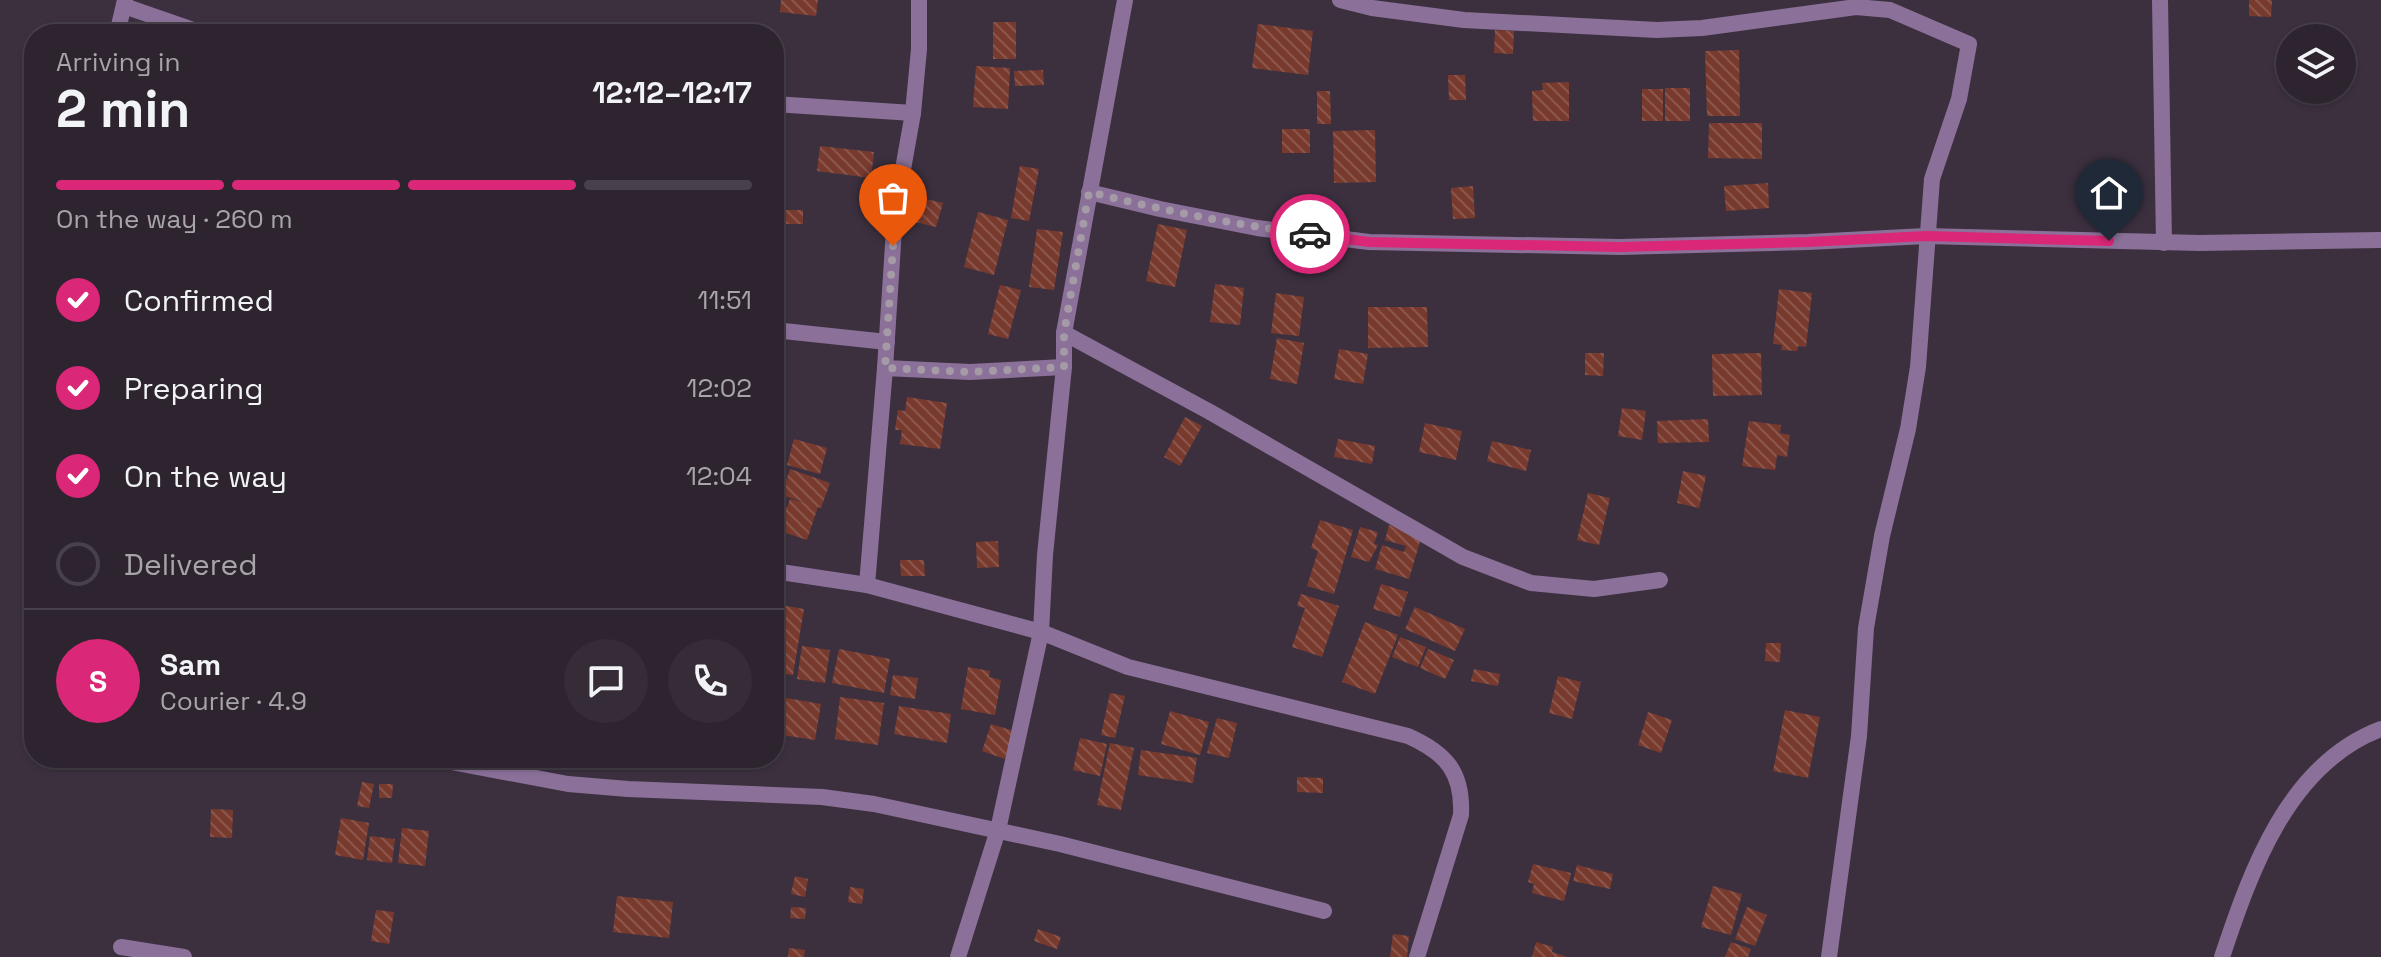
<!DOCTYPE html>
<html lang="en">
<head>
<meta charset="utf-8">
<style>
	:root { --surface:#2d242f; --page:#352c37; --text:#f1f3f6; --muted:#a7a4aa; --line:#48414b; --accent:#db2777 }
	body { margin:0; font-family:"Space Grotesk",sans-serif; background:var(--page); color:var(--text); height:100vh; display:flex; flex-direction:column; font-size:30px; white-space:nowrap }
	* { box-sizing:border-box; margin:0 }
	p { font-size:26px; color:var(--muted) }
	.icon { flex:none; width:44px; height:44px; fill:none; stroke:currentColor; stroke-width:2; stroke-linecap:round; stroke-linejoin:round }
	.map { position:relative; flex:1; overflow:hidden }
	.drawer { position:absolute; left:24px; top:24px; width:760px; height:744px; display:flex; flex-direction:column; background:var(--surface); border-radius:32px; box-shadow:0 2px 6px #0004,0 0 0 2px var(--line) }
	.drawer>* { flex:none }
	.buttons { position:absolute; left:2276px; top:24px; display:grid; gap:16px }
	.buttons a { display:grid; place-items:center; width:80px; height:80px; border-radius:50%; background:var(--surface); box-shadow:0 2px 6px #0004,0 0 0 2px var(--line); font-size:40px }
	.pin { position:absolute; display:grid; place-items:center; width:68px; height:68px; color:#fff; margin:-82px -34px; border-radius:50% 50% 50% 0; rotate:-45deg; box-shadow:0 0 8px #0007 }
	.pin .icon { rotate:45deg }
	.courier { position:absolute; display:grid; place-items:center; width:80px; height:80px; margin:-40px; border:6px solid #db2777; border-radius:50%; background:#fff; color:#222; box-shadow:0 2px 10px #0007 }
	.summary em { font-style:normal; font-weight:700 }
	.summary div { display:flex; flex-direction:column-reverse }
	.summary { display:flex; align-items:center; justify-content:space-between; height:136px; padding:0 32px }
	h1 { font-size:52px; font-weight:700; line-height:60px }
	.bar { display:grid; grid-template-columns:repeat(4,1fr); gap:12px 8px; align-content:center; height:96px; padding:0 32px }
	.bar i { height:10px; border-radius:6px; background:var(--line) }
	.bar .current { background:var(--accent) }
	.bar p { grid-column:span 4 }
	.line { display:flex; align-items:center; gap:20px; padding:0 32px; border-top:2px solid var(--line) }
	.line div { flex:1 }
	.round { display:grid; place-items:center; flex:none; width:84px; height:84px; border-radius:42px; background:var(--page) }
	ol { padding:0 32px; list-style:none }
	li { display:flex; align-items:center; gap:24px; height:88px }
	li p { margin-inline-start:auto }
	li .icon { padding:8px; border-radius:50%; background:var(--accent); color:#fff; stroke-width:4 }
	li:last-child { color:var(--muted) }
	li i { width:44px; height:44px; border:4px solid var(--line); border-radius:50% }
	.map>svg:first-child { display:block }
</style>
</head>
<body>
<div class="map">
<svg width="2381" height="957" viewBox="0 0 2381 957">
	<defs>
		<pattern id="building-back-hatch" width="6" height="6" patternUnits="userSpaceOnUse" patternTransform="scale(2)"><rect width="6" height="6" fill="#793a2e"/><path d="M-1 5l2 2M0 0l6 6M5-1l2 2" fill="none" stroke="#8b564c"/></pattern>
	</defs>
	<rect width="100%" height="100%" fill="#3c303f"/>
	<g fill="url(#building-back-hatch)">
		<path d="M781 0H818L816 16 780 12Z"/>
		<path d="M2249 0H2272L2271 17 2249 16Z"/>
		<rect x="993" y="22" width="23" height="37"/>
		<path d="M1258 24 1313 31 1308 75 1252 68Z"/>
		<path d="M1495 30 1514 31 1513 54 1494 53Z"/>
		<path d="M1739 50 1740 116H1707L1705 51Z"/>
		<path d="M976 66 1010 68 1008 109 973 107Z"/>
		<path d="M1043 70 1044 85 1015 86 1014 71Z"/>
		<path d="M1448 75H1465L1466 100H1449Z"/>
		<path d="M1569 82V121H1533L1532 91 1543 90 1542 83Z"/>
		<rect x="1665" y="88" width="25" height="33"/>
		<rect x="1642" y="89" width="21" height="32"/>
		<path d="M1317 91H1330L1331 124H1317Z"/>
		<path d="M1709 123H1762V159L1708 158Z"/>
		<rect x="1282" y="129" width="28" height="24"/>
		<path d="M1375 130 1376 182 1334 183 1333 131Z"/>
		<path d="M820 146 874 152 871 178 817 171Z"/>
		<path d="M1020 166 1039 169 1029 221 1011 218Z"/>
		<path d="M1768 183 1769 208 1726 211 1724 186Z"/>
		<path d="M1473 186 1475 218 1453 219 1451 188Z"/>
		<path d="M922 198 943 203 936 227 916 222Z"/>
		<rect x="778" y="210" width="25" height="14"/>
		<path d="M978 212 1008 220 994 275 964 267Z"/>
		<path d="M1158 224 1187 230 1175 287 1146 281Z"/>
		<path d="M1037 229 1063 232 1054 290 1029 287Z"/>
		<path d="M1215 284 1244 288 1240 325 1210 322Z"/>
		<path d="M1000 285 1021 290 1008 339 988 334Z"/>
		<path d="M1779 289 1812 293 1806 347 1798 346 1797 351 1781 350 1782 345 1773 344Z"/>
		<path d="M1276 293 1304 297 1299 336 1271 333Z"/>
		<path d="M1368 307H1427L1428 347 1368 348Z"/>
		<path d="M1277 338 1304 343 1297 384 1270 379Z"/>
		<path d="M1339 349 1368 354 1363 384 1334 379Z"/>
		<path d="M1585 353H1604L1603 376 1585 375Z"/>
		<path d="M1761 353 1762 395 1713 396 1712 354Z"/>
		<path d="M907 397 947 403 940 449 900 444 902 430H895L898 410 905 411Z"/>
		<path d="M1622 408 1646 411 1642 440 1618 436Z"/>
		<path d="M1185 417 1202 426 1180 466 1164 457Z"/>
		<path d="M1708 419 1709 442 1658 443 1657 421Z"/>
		<path d="M1749 421 1781 425 1780 433 1790 435 1787 457 1777 455 1775 470 1742 466Z"/>
		<path d="M1425 423 1462 431 1456 460 1419 452Z"/>
		<path d="M794 439 827 448 820 474 787 465Z"/>
		<path d="M1338 439 1375 446 1372 464 1334 457Z"/>
		<path d="M1492 441 1531 450 1526 471 1487 461Z"/>
		<path d="M790 469 830 483 821 508 818 507 807 540 780 531 782 525 776 524 782 506 787 507 790 499 807 503 781 495Z"/>
		<path d="M1683 471 1706 476 1699 508 1677 503Z"/>
		<path d="M1588 493 1610 498 1599 545 1577 540Z"/>
		<path d="M1320 520 1353 530 1334 594 1307 586 1318 551 1311 548Z"/>
		<path d="M1389 525 1422 535 1409 579 1375 569 1382 545 1404 552 1406 546 1385 540Z"/>
		<path d="M1360 527 1378 532 1374 544 1378 545 1369 562 1351 557Z"/>
		<path d="M998 541 999 567 977 568 976 542Z"/>
		<path d="M900 560H924L925 576H901Z"/>
		<path d="M1381 584 1408 592 1400 617 1373 609Z"/>
		<path d="M1301 594 1339 606 1322 657 1292 647 1305 608 1297 606Z"/>
		<path d="M775 604 804 609 793 675 774 672Z"/>
		<path d="M1415 607 1465 629 1455 651 1405 629Z"/>
		<path d="M1365 622 1398 635 1375 694 1342 682Z"/>
		<path d="M1400 637 1426 647 1418 667 1392 657Z"/>
		<path d="M1766 643H1781L1780 662 1765 661Z"/>
		<path d="M802 646 830 650 825 683 797 679Z"/>
		<path d="M839 649 890 659 884 693 832 683Z"/>
		<path d="M1428 649 1454 660 1445 679 1420 668Z"/>
		<path d="M968 667 990 671 989 677 1001 680 995 715 961 709Z"/>
		<path d="M1474 669 1500 674 1498 686 1471 681Z"/>
		<path d="M893 675 918 678 915 699 890 695Z"/>
		<path d="M1558 676 1581 682 1572 719 1549 713Z"/>
		<path d="M1110 693 1125 696 1115 738 1101 735Z"/>
		<path d="M781 697 821 704 815 740 775 734Z"/>
		<path d="M840 697 884 703 878 745 835 739Z"/>
		<path d="M899 706 951 714 947 743 894 734Z"/>
		<path d="M1785 710 1820 717 1808 778 1773 771Z"/>
		<path d="M1170 711 1209 722 1200 755 1161 744Z"/>
		<path d="M1648 712 1672 720 1661 753 1638 745Z"/>
		<path d="M1217 718 1237 723 1229 758 1207 753Z"/>
		<path d="M991 724 1014 731 1005 759 982 751Z"/>
		<path d="M1080 738 1107 744 1100 776 1073 770Z"/>
		<path d="M1110 743 1134 748 1121 810 1097 805Z"/>
		<path d="M1141 750 1197 758 1193 783 1138 775Z"/>
		<path d="M1297 777 1323 778V793L1297 792Z"/>
		<path d="M362 782 374 784 369 808 357 806Z"/>
		<path d="M379 784H393L392 798H379Z"/>
		<path d="M211 809 233 810 232 838 210 837Z"/>
		<path d="M341 818 369 823 363 860 335 855Z"/>
		<path d="M402 828 429 831 425 866 398 863Z"/>
		<path d="M370 836 395 839 392 863 367 860Z"/>
		<path d="M1533 864 1571 873 1564 901 1532 893 1534 884 1528 882Z"/>
		<path d="M1577 865 1613 874 1610 889 1573 881Z"/>
		<path d="M795 876 808 879 805 897 791 894Z"/>
		<path d="M1713 886 1742 894 1731 935 1701 927Z"/>
		<path d="M850 887 864 889 862 904 848 902Z"/>
		<path d="M617 896 673 902 669 938 613 932Z"/>
		<path d="M791 907 806 908 805 919 790 918Z"/>
		<path d="M1747 907 1767 915 1755 946 1735 939Z"/>
		<path d="M376 910 394 912 389 944 371 941Z"/>
		<path d="M1038 929 1061 937 1057 949 1034 941Z"/>
		<path d="M1393 934 1409 936 1407 957H1390Z"/>
		<path d="M1536 942 1553 947 1552 952 1568 957H1532Z"/>
		<path d="M1731 942 1751 949 1748 957H1725Z"/>
		<path d="M789 948 805 950 804 957H788Z"/>
	</g>
	<g fill="none" stroke-linecap="round" stroke-linejoin="round">
		<g stroke="#8b7199" stroke-width="16">
			<path d="M919 0V49L913 113 895 214 885 368 970 372 1064 367"/>
			<path d="M1340 0 1372 8 1464 20 1657 30 1702 28 1856 7 1890 10 1969 44 1959 99 1932 179 1918 367 1908 429 1882 536 1866 628 1859 736 1829 957"/>
			<path d="M2160 0 2164 243"/>
			<path d="M124 6 205 34"/>
			<path d="M117 34 125 0"/>
			<path d="M774 104 913 113"/>
			<path d="M1089 192 1160 209 1257 228 1369 242 1620 247 1808 242 1926 236 2200 243 2381 240"/>
			<path d="M774 330 887 342"/>
			<path d="M1064 333 1210 412 1463 557 1531 583 1594 589 1660 580"/>
			<path d="M774 571 867 585 885 368"/>
			<path d="M867 585 1041 632 1128 667 1408 736C1446 753 1463 772 1461 815L1417 957"/>
			<path d="M381 758 451 762 568 784 628 789 822 797 874 804 1060 844 1324 911"/>
			<path d="M121 947 184 957"/>
			<path d="M958 957 998 830 1041 632 1045 555 1064 367V333L1125 0"/>
			<path d="M2222 957C2251 870 2288 764 2381 729"/>
		</g>
	</g>
	<g fill="none" stroke-linecap="round" stroke-linejoin="round">
		<path stroke="#a49ba6" stroke-width="8" stroke-dasharray="0 14.4" d="M893 246 885 368 970 372 1064 367V333L1089 192C1162 210 1235 225 1310 234"/>
		<path stroke="#db2777" stroke-width="10" d="M1310 234 1369 242 1620 247 1808 242 1926 236 2109 241"/>
	</g>
</svg>
<div class="buttons">
<a><svg class="icon" aria-label="layers" viewBox="0 0 24 24"><path d="M12 4l9 5-9 5-9-5zM3 14l9 5 9-5"/></svg></a>
</div>
<div class="pin" style="left:893px;top:246px;background:#ea580c"><svg class="icon" aria-label="bag" viewBox="0 0 24 24"><path d="M5 8h14l-1 12H6zM9 8a3 3 0 0 1 6 0"/></svg></div>
<div class="pin" style="left:2109px;top:241px;background:#1f2937"><svg class="icon" aria-label="home" viewBox="0 0 24 24"><path d="M3 11l9-7 9 7M6 9v11h12V9"/></svg></div>
<div class="courier" style="left:1310px;top:234px"><svg class="icon" aria-label="car" viewBox="0 0 24 24"><path d="M5 17H2v-5l4-1 3-4h7l3 4 3 1v5h-3M9 17h6M6 11h13"/><circle cx="7" cy="17" r="2"/><circle cx="17" cy="17" r="2"/></svg></div>
<section class="drawer">
<div class="summary"><div><h1>2 min</h1><p>Arriving in</p></div><em>12:12–12:17</em></div>
<div class="bar"><i class="current"></i><i class="current"></i><i class="current"></i><i></i><p>On the way · 260 m</p></div>
<ol>
<li><svg class="icon" aria-label="check" viewBox="0 0 24 24"><path d="M5 12l5 5 9-10"/></svg>Confirmed<p>11:51</p></li>
<li><svg class="icon" aria-label="check" viewBox="0 0 24 24"><path d="M5 12l5 5 9-10"/></svg>Preparing<p>12:02</p></li>
<li><svg class="icon" aria-label="check" viewBox="0 0 24 24"><path d="M5 12l5 5 9-10"/></svg>On the way<p>12:04</p></li>
<li><i></i>Delivered</li>
</ol>
<div class="line" style="height:144px"><b class="round" style="background:var(--accent);color:#fff">S</b><div><b>Sam</b><p>Courier · 4.9</p></div><a class="round"><svg class="icon" aria-label="chat" viewBox="0 0 24 24"><path d="M4 5h16v11H9l-5 4z"/></svg></a><a class="round"><svg class="icon" aria-label="phone" viewBox="0 0 24 24"><path d="M5 4h4l2 5-3 2q2 4 5 5l2-3 5 2v4C11 20 4 13 5 4z"/></svg></a></div>
</section>
</div>
</body>
</html>
